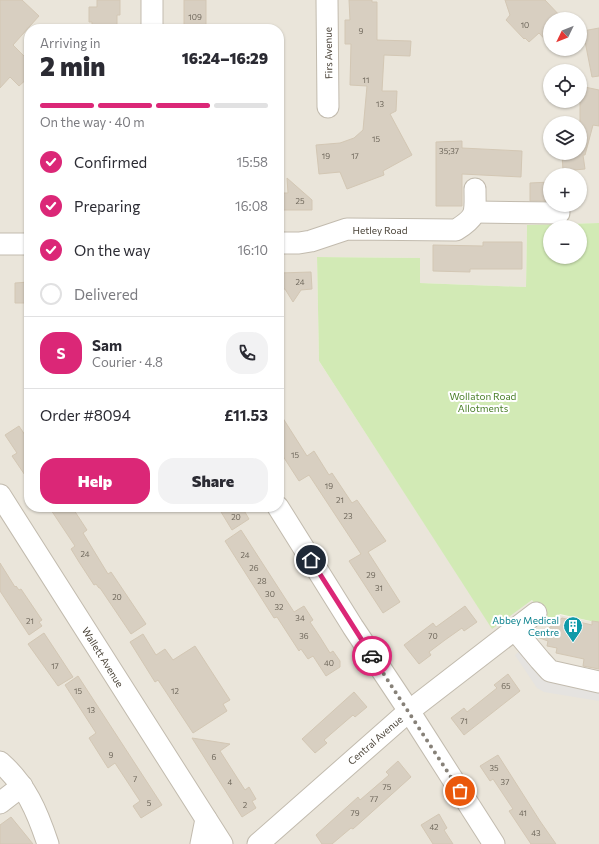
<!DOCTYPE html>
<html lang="en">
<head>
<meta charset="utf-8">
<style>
	:root { --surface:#fff; --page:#f2f2f3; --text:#2b2b33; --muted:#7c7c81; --line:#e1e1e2; --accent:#db2777 }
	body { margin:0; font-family:Commissioner,sans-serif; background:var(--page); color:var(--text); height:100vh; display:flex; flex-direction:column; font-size:15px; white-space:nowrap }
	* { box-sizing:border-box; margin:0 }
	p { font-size:13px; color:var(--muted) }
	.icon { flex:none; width:22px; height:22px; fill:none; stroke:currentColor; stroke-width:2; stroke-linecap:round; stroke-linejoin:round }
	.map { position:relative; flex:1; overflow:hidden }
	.drawer { position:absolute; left:24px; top:24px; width:260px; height:488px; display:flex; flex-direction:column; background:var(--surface); border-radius:16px; box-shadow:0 1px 3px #0004 }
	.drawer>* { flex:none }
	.needle { width:26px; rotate:227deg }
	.controls { position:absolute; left:543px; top:12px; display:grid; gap:8px }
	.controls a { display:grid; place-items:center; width:44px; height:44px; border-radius:50%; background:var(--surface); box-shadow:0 1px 3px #0004; font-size:20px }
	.pin { position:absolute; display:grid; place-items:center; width:34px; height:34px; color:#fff; margin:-17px; border:2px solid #fff; border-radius:50%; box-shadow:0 1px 4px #0007 }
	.courier { position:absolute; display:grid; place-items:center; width:40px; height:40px; margin:-20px; border:3px solid #db2777; border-radius:50%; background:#fff; color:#222; box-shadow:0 1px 5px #0007 }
	.summary em { font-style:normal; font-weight:800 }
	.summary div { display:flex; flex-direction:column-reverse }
	.summary { display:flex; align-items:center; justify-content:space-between; height:68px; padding:0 16px }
	h1 { font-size:26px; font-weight:800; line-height:30px }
	.bar { display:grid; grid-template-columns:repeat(4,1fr); gap:6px 4px; align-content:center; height:48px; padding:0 16px }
	.bar i { height:5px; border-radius:3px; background:var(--line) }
	.bar .on { background:var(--accent) }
	.bar p { grid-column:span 4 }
	.line { display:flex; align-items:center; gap:10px; padding:0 16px; border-top:1px solid var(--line) }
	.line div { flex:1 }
	.round { display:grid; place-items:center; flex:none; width:42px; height:42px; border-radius:16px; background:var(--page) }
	ol { padding:0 16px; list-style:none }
	li { display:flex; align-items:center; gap:12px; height:44px }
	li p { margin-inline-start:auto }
	li .icon { padding:4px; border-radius:50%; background:var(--accent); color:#fff; stroke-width:4 }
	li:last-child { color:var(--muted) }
	li i { width:22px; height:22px; border:2px solid var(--line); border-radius:50% }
	.button { display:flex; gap:8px; margin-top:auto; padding:8px 16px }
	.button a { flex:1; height:46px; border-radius:16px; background:var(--accent); color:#fff; font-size:16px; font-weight:800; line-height:46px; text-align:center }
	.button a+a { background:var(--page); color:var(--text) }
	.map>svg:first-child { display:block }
</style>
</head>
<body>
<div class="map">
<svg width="599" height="844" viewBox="0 0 599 844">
	<rect width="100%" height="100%" fill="#f6f3ec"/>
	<path fill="#eae5da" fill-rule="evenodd" d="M0 0H599V223L527 225 526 287 420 283V258L317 257 319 361 492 628 532 600 539 611 599 623V844H0ZM550 19H580V49H550ZM29 29H279V507H29ZM550 71H580V101H550ZM550 123H580V153H550ZM550 175H580V205H550Z"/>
	<path fill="#d2eab5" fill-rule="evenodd" d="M599 223V623L560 614 549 623 532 600 492 629 319 361 317 257 420 258V283L526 287 527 225ZM550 227H580V257H550Z"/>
	<path fill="#e5e3e0" d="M527 645 551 661 599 672V701L544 692 537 688 515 655Z"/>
	<g fill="#d8cfc1" stroke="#d3c7b4">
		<path d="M0 0H22L39 16 13 45 29 61V77L19 86 10 77 0 88Z"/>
		<path d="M97 0H120V15H117V29H92V22H89V7H97Z"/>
		<rect x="184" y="0" width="22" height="29"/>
		<path d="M349 0H372V2H377V40L411 41 410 56 384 55 382 91H397L396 111 390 114 412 155 383 171 384 175 347 189 340 172 319 174 316 145 340 143 354 138 363 130 367 86 350 85 351 44H345V20H350Z"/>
		<path d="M505 0H545L563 19H550V45L539 33 529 42 525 38 524 39 506 20 510 15Z"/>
		<path d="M599 28V76L592 77 583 31Z"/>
		<path d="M580 86 599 90V126L593 125 585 155H583L585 169 563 171 562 153H580Z"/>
		<path d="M462 141V148L522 151 521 177 462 174V206H436V142Z"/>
		<path d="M287 178 312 200V210H279V193H288Z"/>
		<path d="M550 182V201H530V183Z"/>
		<path d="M483 242H522V269H470V272L433 271V245L483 246Z"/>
		<path d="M311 272 312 289 301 290 293 302 285 289H279V273Z"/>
		<path d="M29 282V303H15V283Z"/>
		<path d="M279 412 307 456 314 451 329 475 332 473 352 503 357 500 386 541 368 552 400 602 383 613 349 561 361 554 309 475 299 481 279 450Z"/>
		<path d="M19 426 29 441V481L12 456 17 453 5 435Z"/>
		<path d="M49 507H72L87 530 83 533 108 574 111 572 146 624 131 634 100 588H99L96 584 94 585 79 562 71 549 75 546Z"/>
		<path d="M218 507H242L249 519 232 530Z"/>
		<path d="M241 530 294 612 304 606 313 620 310 622 320 637 330 653 333 651 340 661V667L326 676 313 656 308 659 301 649 299 651 277 617 274 618 225 541Z"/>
		<path d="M0 563 15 587 16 586 19 590 21 589 42 620 39 622 42 626 29 635 0 591Z"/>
		<path d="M465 606 477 622 464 631 462 628 445 640 429 652 431 655 419 664 404 645 433 623 436 627Z"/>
		<path d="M562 618 592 625V621L599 622V669L583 666 584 659 556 653 557 648 547 646 548 641 537 637Z"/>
		<path d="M44 633 73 677 58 686 28 644Z"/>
		<path d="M143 634 156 655 165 649 173 660 195 646 230 700 223 704 227 711 193 733 158 680 155 682 130 642Z"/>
		<path d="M508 674 520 691 464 735 451 718 464 708 467 712 497 688 494 685Z"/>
		<path d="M78 676 162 805 141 818 133 806 140 801 115 763 108 768 89 738 96 733 65 685Z"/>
		<path d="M354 692 367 707 355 717 353 715 324 740 327 743 315 753 302 739Z"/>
		<path d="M192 738 230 744 220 751 245 790 249 787 256 799 252 801 256 808 242 817Z"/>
		<path d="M498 755 540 821 556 844H531L509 811 513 809 493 779 490 781 480 766Z"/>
		<path d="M398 761 411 777 353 829 351 828 332 844H322L316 835 358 797 360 800 389 775 386 772Z"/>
		<path d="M439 814 447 828 444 830 453 844H433L421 825Z"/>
		<path d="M11 817 20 828 33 844H0V825Z"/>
	</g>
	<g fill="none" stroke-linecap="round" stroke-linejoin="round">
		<defs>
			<g id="minor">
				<path d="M152 0V29"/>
				<path d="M327 0 328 107"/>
				<path d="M475 212 559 213"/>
				<path d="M279 243H299L311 241 347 229 456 230C478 216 475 213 475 189"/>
				<path d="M0 244H29"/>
				<path d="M0 495 222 844"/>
				<path d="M278 507 353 627 409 711 494 844"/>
				<path d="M515 630 540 660 550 671 599 682"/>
				<path d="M0 762C26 785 37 811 48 844"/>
				<path d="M0 803 22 786"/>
				<path d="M201 844 206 819"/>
				<path d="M258 844 409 711 536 613"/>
			</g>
		</defs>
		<use href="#minor" stroke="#c2bbae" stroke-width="23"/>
		<use href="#minor" stroke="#fff" stroke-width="21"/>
	</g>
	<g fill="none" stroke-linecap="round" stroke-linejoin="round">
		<path stroke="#878178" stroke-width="4" stroke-dasharray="0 7.2" d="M372 656 460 791"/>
		<path stroke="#db2777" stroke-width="5" d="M311 560 372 656"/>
	</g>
	<defs>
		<symbol id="building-pin" viewBox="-11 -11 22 30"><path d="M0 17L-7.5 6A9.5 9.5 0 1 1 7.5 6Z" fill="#0f9aa8" stroke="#fff"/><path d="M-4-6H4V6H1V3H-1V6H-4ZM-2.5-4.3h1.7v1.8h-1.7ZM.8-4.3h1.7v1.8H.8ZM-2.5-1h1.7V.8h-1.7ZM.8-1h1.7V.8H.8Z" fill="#fff"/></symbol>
	</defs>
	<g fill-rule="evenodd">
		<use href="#building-pin" x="562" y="615" width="22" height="30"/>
	</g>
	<g text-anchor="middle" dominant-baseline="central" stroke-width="4" stroke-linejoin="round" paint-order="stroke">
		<g font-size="8" fill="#6e675b">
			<text x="195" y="17">109</text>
			<text x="525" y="25">10</text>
			<text x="361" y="31">9</text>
			<text x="366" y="80">11</text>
			<text x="380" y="104">13</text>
			<text x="376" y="139">15</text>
			<text x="449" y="151">35;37</text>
			<text x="326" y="156">19</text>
			<text x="355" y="156">17</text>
			<text x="300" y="201">25</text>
			<text x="300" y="282">24</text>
			<text x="295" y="455">15</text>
			<text x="329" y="486">19</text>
			<text x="340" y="500">21</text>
			<text x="348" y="516">23</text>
			<text x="236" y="517">20</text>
			<text x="85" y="554">24</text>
			<text x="245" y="555">24</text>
			<text x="254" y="568">26</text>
			<text x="371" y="575">29</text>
			<text x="262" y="581">28</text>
			<text x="379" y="588">31</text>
			<text x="270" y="594">30</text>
			<text x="117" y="597">20</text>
			<text x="279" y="607">32</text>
			<text x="300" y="618">34</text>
			<text x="30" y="621">21</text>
			<text x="304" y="636">36</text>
			<text x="433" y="636">70</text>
			<text x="329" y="663">40</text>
			<text x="55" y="666">17</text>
			<text x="506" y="686">65</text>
			<text x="78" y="691">15</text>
			<text x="175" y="691">12</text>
			<text x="91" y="710">13</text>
			<text x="464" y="721">71</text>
			<text x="111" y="755">9</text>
			<text x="214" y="757">6</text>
			<text x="494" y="768">35</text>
			<text x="135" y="779">7</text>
			<text x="230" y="782">4</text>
			<text x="505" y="782">37</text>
			<text x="387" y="787">75</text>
			<text x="374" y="799">77</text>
			<text x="149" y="803">5</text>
			<text x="245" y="805">2</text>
			<text x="355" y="813">79</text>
			<text x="523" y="813">41</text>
			<text x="434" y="827">42</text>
			<text x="536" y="833">43</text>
		</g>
		<g font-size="10" fill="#4b4439" stroke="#fff">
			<text transform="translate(328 53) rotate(-91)">Firs Avenue</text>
			<text x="380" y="230">Hetley Road</text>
			<text transform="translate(103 657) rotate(58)">Wallett Avenue</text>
			<text transform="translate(375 740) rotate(-41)">Central Avenue</text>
		</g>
		<g font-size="10" fill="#4a7f2a" stroke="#fff">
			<text x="483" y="396">Wollaton Road<tspan x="483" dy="12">Allotments</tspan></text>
		</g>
		<g font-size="10" fill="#0d838f" stroke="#fff" text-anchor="end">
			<text x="559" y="620">Abbey Medical<tspan x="559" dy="12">Centre</tspan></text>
		</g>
	</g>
</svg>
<div class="controls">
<a><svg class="needle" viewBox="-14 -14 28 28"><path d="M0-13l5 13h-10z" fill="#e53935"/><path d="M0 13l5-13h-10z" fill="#7c7c81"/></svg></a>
<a><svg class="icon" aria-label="locate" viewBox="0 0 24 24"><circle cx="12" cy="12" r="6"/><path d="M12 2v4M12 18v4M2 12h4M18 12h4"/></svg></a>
<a><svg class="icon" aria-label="layers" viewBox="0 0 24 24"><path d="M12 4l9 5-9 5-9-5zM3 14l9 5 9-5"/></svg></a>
<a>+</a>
<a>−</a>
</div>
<div class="pin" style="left:460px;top:791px;background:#ea580c"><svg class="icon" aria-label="bag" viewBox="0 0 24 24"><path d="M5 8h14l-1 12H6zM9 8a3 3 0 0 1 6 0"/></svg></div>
<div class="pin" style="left:311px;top:560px;background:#1f2937"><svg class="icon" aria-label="home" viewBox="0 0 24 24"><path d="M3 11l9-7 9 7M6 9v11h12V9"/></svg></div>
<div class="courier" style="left:372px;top:656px"><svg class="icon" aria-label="car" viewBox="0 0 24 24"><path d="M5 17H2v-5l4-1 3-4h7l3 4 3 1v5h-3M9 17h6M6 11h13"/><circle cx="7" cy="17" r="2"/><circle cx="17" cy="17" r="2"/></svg></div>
<section class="drawer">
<div class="summary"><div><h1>2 min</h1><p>Arriving in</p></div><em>16:24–16:29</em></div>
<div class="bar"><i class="on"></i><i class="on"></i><i class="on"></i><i></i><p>On the way · 40 m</p></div>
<ol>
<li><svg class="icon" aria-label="check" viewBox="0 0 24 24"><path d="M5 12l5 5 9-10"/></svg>Confirmed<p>15:58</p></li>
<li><svg class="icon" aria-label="check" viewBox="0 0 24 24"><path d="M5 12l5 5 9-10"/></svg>Preparing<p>16:08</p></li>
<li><svg class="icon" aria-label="check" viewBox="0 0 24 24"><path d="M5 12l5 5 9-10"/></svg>On the way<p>16:10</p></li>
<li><i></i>Delivered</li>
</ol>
<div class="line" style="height:72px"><b class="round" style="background:var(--accent);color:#fff">S</b><div><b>Sam</b><p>Courier · 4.8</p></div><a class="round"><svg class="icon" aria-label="phone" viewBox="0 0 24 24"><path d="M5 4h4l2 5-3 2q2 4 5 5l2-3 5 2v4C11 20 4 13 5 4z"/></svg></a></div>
<div class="line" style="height:52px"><div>Order #8094</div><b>£11.53</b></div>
<div class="button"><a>Help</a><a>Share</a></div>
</section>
</div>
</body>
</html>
